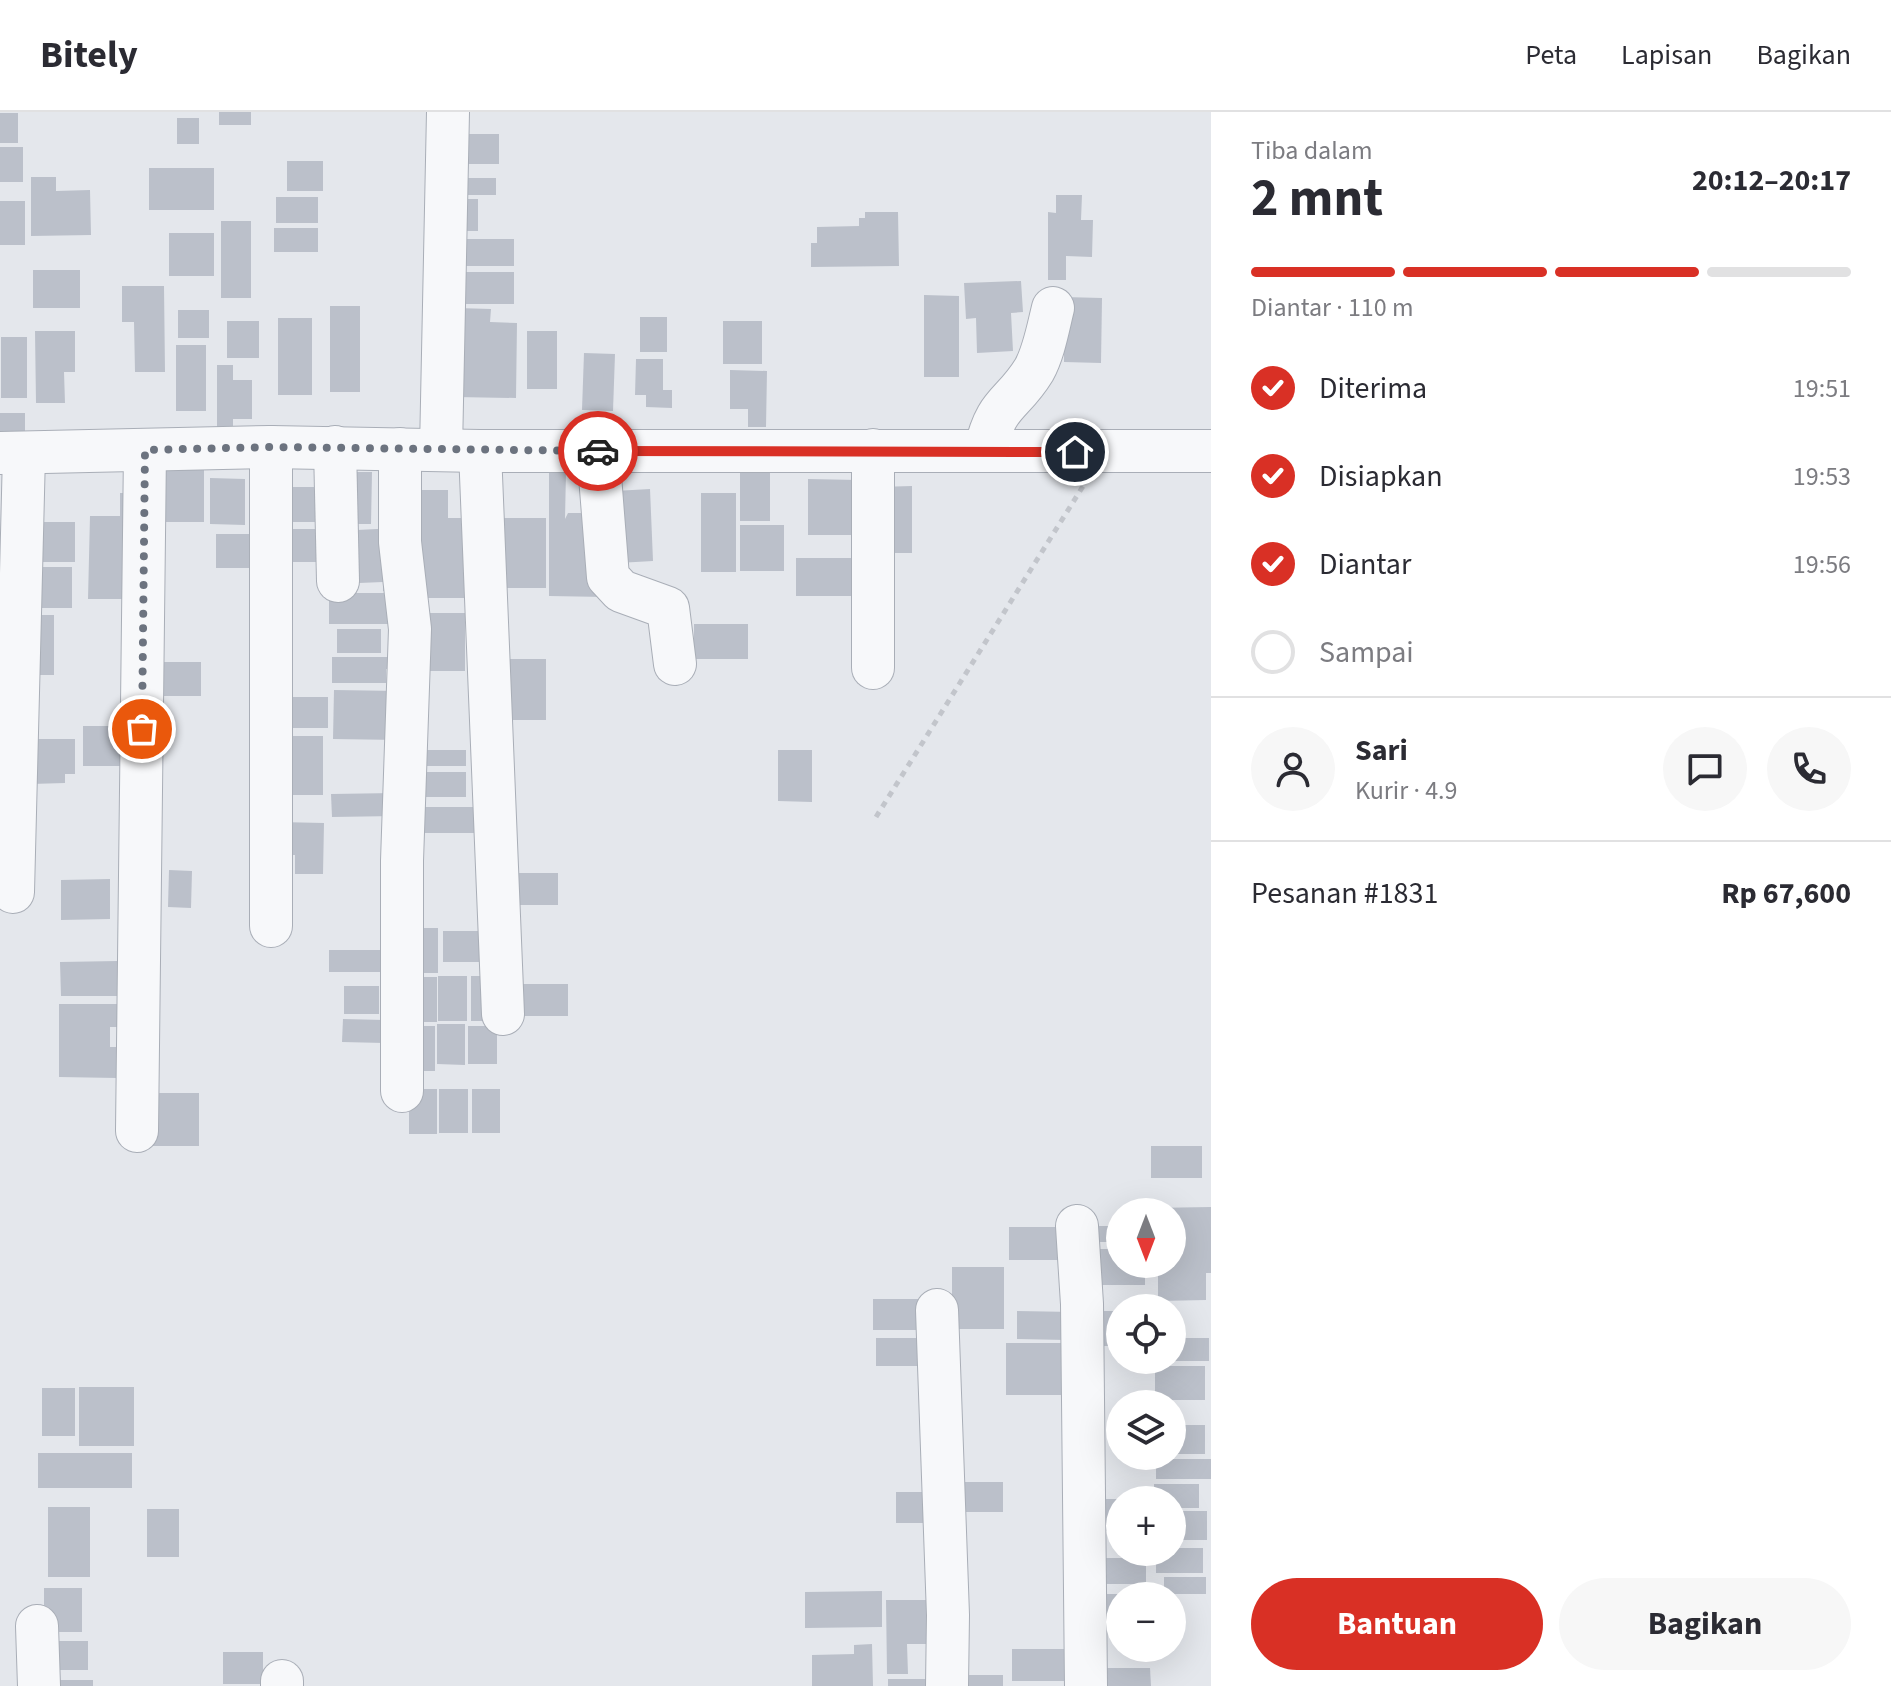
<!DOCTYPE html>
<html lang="id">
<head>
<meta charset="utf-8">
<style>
	:root { --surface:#fff; --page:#f7f7f7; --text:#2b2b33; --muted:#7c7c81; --line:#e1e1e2; --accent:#d93025 }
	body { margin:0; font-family:"Source Sans 3",sans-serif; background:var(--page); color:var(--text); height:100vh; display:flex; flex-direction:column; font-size:30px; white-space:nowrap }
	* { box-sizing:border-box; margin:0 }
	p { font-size:26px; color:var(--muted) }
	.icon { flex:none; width:44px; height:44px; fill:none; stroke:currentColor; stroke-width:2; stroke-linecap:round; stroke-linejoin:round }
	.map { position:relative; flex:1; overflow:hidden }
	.sheet { display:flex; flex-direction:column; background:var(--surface); width:680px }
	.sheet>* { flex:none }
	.needle { width:52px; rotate:180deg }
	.buttons { position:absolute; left:1106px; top:1086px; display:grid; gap:16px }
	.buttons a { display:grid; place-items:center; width:80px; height:80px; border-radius:50%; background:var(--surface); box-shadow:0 8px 32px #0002; font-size:40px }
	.pin { position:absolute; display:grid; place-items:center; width:68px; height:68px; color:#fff; margin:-34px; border:4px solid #fff; border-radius:50%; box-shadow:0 2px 8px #0007 }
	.courier { position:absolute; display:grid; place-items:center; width:80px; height:80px; margin:-40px; border:6px solid #d93025; border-radius:50%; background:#fff; color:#222; box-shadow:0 2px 10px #0007 }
	.headline em { font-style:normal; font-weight:700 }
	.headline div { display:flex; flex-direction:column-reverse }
	.headline { display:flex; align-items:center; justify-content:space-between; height:136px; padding:0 40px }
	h1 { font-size:52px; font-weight:700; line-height:60px }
	.bar { display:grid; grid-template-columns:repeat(4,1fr); gap:12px 8px; align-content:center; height:96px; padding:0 40px }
	.bar i { height:10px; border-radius:6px; background:var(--line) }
	.bar .current { background:var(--accent) }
	.bar p { grid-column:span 4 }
	.line { display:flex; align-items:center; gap:20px; padding:0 40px; border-top:2px solid var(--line) }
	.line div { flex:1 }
	.round { display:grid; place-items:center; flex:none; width:84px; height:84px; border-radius:42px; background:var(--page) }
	ol { padding:0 40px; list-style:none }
	li { display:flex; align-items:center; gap:24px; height:88px }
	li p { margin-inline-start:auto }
	li .icon { padding:8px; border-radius:50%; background:var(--accent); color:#fff; stroke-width:4 }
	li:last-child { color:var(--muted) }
	li i { width:44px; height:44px; border:4px solid var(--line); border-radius:50% }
	.cta { display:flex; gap:16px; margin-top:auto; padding:16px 40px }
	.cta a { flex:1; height:92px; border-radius:48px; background:var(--accent); color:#fff; font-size:32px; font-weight:700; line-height:92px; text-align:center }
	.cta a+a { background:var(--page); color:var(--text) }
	header { display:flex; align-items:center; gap:48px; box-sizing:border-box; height:112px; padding:0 40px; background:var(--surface); border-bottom:2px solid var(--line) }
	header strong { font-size:38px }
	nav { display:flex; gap:44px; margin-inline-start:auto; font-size:28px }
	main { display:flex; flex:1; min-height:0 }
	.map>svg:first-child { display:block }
</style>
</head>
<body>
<header>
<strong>Bitely</strong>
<nav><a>Peta</a><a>Lapisan</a><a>Bagikan</a></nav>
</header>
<main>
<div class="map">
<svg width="1211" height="1574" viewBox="0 0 1211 1574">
	<rect width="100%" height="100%" fill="#e4e7ec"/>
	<g fill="#bbc0ca">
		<rect x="219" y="0" width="32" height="13"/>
		<rect x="0" y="1" width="18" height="30"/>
		<rect x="177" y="6" width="22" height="26"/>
		<rect x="460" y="22" width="39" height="30"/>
		<rect x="0" y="35" width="23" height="35"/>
		<rect x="287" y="49" width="36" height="30"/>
		<rect x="149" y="56" width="65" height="42"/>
		<path d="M31 65H56V79L90 78 91 123 31 124Z"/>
		<rect x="455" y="66" width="41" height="17"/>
		<path d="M1056 83H1082L1081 108H1093L1092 145 1066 144V168H1048V100L1056 101Z"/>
		<rect x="276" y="85" width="42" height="26"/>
		<rect x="448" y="87" width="30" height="32"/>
		<rect x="0" y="89" width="25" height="44"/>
		<path d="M865 100H898L899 154 811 155V131H817V115L859 114V106H865Z"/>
		<rect x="221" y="109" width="30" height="77"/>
		<rect x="274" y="116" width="44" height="24"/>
		<rect x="169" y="121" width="45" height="43"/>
		<rect x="455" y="127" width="59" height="27"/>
		<rect x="33" y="158" width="47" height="38"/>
		<rect x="460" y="160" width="54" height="32"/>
		<path d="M1021 169 1023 200 1011 201 1013 239 977 241 976 206 966 207 964 171Z"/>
		<path d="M122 174H164L165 260H135L134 210H122Z"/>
		<path d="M924 183 959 184V265H924Z"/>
		<path d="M1064 185 1102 186 1101 251 1064 250Z"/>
		<rect x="330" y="194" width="30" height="86"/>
		<path d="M457 196 491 197 490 210 517 211 516 286 456 285Z"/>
		<rect x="178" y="198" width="31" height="28"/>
		<rect x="640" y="205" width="27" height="35"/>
		<rect x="278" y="206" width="34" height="77"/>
		<rect x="227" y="209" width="32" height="37"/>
		<rect x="723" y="209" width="39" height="43"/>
		<path d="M35 219H75V260H64L65 291H36Z"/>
		<rect x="527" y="219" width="30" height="58"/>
		<rect x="1" y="225" width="26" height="61"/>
		<rect x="176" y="233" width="30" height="66"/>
		<path d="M584 241 615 242 613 299 582 298Z"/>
		<path d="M636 247H663V278H672V296L646 295V283H635Z"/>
		<path d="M217 253H233V268H252V307H233V318H217Z"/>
		<path d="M730 258 767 259 766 315H748V297H730Z"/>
		<rect x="0" y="301" width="25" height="24"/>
		<rect x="166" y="347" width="38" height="63"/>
		<rect x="740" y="355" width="30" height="54"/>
		<path d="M347 360H372L371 412H347Z"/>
		<path d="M549 360H566L565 407 568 401H591L606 485 549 484Z"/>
		<path d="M210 366 245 367V413L210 412Z"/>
		<path d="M808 367 858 368V423H808Z"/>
		<path d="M912 374V441H879L878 375Z"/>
		<rect x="275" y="375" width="51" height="35"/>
		<path d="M650 377 653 449 618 451 615 379Z"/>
		<path d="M403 378H448V406H479V486H412Z"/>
		<path d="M120 381H137L136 487H88L90 404H120Z"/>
		<rect x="701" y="381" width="35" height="79"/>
		<rect x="488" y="406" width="58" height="70"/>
		<rect x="39" y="410" width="36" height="40"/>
		<rect x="740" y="413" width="44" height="46"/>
		<path d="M397 416 400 478 383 479V470L359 471 357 418Z"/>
		<rect x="282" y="417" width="50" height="33"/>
		<rect x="216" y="422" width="33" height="34"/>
		<rect x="796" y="446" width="58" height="38"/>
		<rect x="34" y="455" width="38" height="41"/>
		<rect x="329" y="481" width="70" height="31"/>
		<rect x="422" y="501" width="43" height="58"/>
		<rect x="22" y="503" width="32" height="60"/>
		<rect x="694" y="512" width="54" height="35"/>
		<rect x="337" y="517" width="44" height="24"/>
		<path d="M332 545H398V557H386V571H332Z"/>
		<rect x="504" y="547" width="42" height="61"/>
		<rect x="148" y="550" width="53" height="34"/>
		<path d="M334 578 400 579 399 628 333 627Z"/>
		<rect x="281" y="585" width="47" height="31"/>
		<path d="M83 614H125L136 654H83Z"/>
		<rect x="285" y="624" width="38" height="59"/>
		<path d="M30 627H75V662H65V671L31 672Z"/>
		<rect x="418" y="638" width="48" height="16"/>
		<path d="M778 638H812V690L778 689Z"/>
		<rect x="414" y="660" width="52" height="25"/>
		<path d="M395 681 396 704 332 705 331 682Z"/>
		<rect x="411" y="695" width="70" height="26"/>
		<path d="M279 710 324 711 323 762H295V743H278Z"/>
		<path d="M169 758 192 759 191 796 168 795Z"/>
		<rect x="510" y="761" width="48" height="32"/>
		<path d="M110 767V807L61 808V768Z"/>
		<rect x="409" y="816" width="29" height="45"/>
		<rect x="443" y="819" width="54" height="31"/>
		<rect x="329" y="838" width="51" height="22"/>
		<path d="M118 849V884H61L60 850Z"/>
		<rect x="438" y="864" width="29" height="45"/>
		<rect x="471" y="864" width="29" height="45"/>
		<rect x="408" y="865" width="29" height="45"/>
		<rect x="512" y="872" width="56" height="32"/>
		<rect x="344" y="874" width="35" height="28"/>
		<path d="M59 892H117V915H110V935H118L117 966 59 965Z"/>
		<path d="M343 907 384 908V931L342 930Z"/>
		<path d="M437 912H465V953L437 952Z"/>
		<rect x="406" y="914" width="29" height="45"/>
		<rect x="468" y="914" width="29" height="38"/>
		<rect x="409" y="977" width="28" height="45"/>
		<rect x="439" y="977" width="29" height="44"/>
		<rect x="472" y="977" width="28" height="44"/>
		<rect x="147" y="981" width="52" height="53"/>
		<rect x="1151" y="1034" width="51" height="32"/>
		<path d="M1211 1095V1161H1206V1188L1158 1189V1163H1152V1152H1172V1100H1151V1096Z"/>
		<rect x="1095" y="1114" width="25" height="16"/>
		<rect x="1009" y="1115" width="53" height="33"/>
		<path d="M1091 1137H1120V1152H1145V1173H1091Z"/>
		<rect x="952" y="1155" width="52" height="62"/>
		<path d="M873 1187H926L920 1218H873Z"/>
		<path d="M1017 1199 1074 1200 1066 1228 1017 1227Z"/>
		<rect x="1098" y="1199" width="22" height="35"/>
		<rect x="876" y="1226" width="44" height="28"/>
		<rect x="1172" y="1226" width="37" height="23"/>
		<rect x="1006" y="1231" width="57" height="52"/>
		<rect x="1155" y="1254" width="50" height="34"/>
		<rect x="79" y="1275" width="55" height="59"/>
		<rect x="42" y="1276" width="33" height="48"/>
		<rect x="1172" y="1313" width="33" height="29"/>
		<rect x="38" y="1341" width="94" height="35"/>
		<rect x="1156" y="1347" width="55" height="20"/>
		<rect x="958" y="1370" width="45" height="30"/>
		<path d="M1154 1372H1199V1396H1172V1388H1154Z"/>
		<rect x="896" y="1380" width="35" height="31"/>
		<rect x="1089" y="1387" width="31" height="32"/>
		<rect x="48" y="1395" width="42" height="70"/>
		<rect x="147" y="1397" width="32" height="48"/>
		<rect x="1172" y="1399" width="35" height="29"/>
		<path d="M1172 1436H1203V1461H1156V1440H1172Z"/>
		<rect x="1098" y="1446" width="48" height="26"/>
		<rect x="1164" y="1465" width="42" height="17"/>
		<rect x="44" y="1476" width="38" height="44"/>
		<path d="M882 1479V1515L805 1516V1480Z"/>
		<rect x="1093" y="1482" width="27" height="23"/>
		<path d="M886 1488H940V1521H926V1532H907L908 1562H887Z"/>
		<rect x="50" y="1529" width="38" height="29"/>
		<path d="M872 1532 873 1574H812V1543L854 1542V1533Z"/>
		<rect x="1012" y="1537" width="52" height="32"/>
		<rect x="223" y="1540" width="40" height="32"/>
		<path d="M1103 1556H1150L1151 1574H1097Z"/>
		<rect x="950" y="1563" width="53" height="11"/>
		<rect x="888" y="1567" width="45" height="7"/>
		<rect x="49" y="1568" width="44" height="6"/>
	</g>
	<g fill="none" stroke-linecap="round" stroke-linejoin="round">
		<defs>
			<g id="minor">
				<path d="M271 335V814"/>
				<path d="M335 335 338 469"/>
				<path d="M400 337V430L410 517 402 749V979"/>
				<path d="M441 338 448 0"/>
				<path d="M873 338V556"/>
				<path d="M480 339 503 902"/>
				<path d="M598 339 608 465 621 479 668 496 675 552"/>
				<path d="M985 339C996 289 1012 294 1034 258 1044 240 1048 216 1053 196"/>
				<path d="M0 341 271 335 480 339H1211"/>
				<path d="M13 780 24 342"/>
				<path d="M137 1019 145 338"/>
				<path d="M1077 1114 1082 1192 1086 1574"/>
				<path d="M937 1198 948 1503 947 1574"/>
				<path d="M37 1514 39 1574"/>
				<path d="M282 1569V1574"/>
			</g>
		</defs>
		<use href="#minor" stroke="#a9aeb7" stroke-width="44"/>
		<path stroke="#c2c5cb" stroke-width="5" stroke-dasharray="6 6" stroke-linecap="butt" d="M876 705 1085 371"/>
		<use href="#minor" stroke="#f7f8fa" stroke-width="42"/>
	</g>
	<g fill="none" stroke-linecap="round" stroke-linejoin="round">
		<path stroke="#6c737f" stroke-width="8" stroke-dasharray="0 14.4" d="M142 617 145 338 271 335 598 339"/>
		<path stroke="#d93025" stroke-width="10" d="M598 339 1075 340"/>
	</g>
</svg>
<div class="buttons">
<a><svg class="needle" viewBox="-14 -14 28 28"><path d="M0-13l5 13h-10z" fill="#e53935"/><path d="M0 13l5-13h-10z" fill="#7c7c81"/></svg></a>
<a><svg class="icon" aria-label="locate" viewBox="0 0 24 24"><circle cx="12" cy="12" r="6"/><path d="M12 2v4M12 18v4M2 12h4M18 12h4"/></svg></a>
<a><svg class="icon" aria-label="layers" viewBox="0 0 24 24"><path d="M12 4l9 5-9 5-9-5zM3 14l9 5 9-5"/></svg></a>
<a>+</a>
<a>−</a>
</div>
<div class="pin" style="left:142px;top:617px;background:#ea580c"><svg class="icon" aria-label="bag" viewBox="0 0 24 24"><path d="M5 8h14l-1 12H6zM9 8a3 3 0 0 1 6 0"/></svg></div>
<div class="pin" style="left:1075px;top:340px;background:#1f2937"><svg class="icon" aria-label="home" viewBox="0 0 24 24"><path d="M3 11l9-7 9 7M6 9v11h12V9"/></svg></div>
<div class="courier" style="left:598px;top:339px"><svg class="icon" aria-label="car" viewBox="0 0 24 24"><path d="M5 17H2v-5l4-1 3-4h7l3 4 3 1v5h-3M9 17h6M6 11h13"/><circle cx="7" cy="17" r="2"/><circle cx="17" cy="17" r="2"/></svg></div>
</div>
<section class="sheet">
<div class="headline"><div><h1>2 mnt</h1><p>Tiba dalam</p></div><em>20:12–20:17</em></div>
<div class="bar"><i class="current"></i><i class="current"></i><i class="current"></i><i></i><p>Diantar · 110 m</p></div>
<ol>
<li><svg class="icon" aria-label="check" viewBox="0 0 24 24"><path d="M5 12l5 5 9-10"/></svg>Diterima<p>19:51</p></li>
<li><svg class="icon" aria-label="check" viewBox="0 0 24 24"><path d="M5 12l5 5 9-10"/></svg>Disiapkan<p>19:53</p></li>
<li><svg class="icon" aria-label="check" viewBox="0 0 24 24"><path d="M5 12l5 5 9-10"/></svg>Diantar<p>19:56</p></li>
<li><i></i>Sampai</li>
</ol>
<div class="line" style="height:144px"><a class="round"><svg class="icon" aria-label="person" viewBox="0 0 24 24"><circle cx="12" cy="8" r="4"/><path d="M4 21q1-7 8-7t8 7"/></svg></a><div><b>Sari</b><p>Kurir · 4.9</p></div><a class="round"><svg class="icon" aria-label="chat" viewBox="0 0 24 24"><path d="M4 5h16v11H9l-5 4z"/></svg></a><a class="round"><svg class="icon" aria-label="phone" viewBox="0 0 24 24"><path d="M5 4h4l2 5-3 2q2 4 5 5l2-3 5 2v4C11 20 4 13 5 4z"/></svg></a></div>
<div class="line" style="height:104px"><div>Pesanan #1831</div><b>Rp 67,600</b></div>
<div class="cta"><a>Bantuan</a><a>Bagikan</a></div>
</section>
</main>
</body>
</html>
